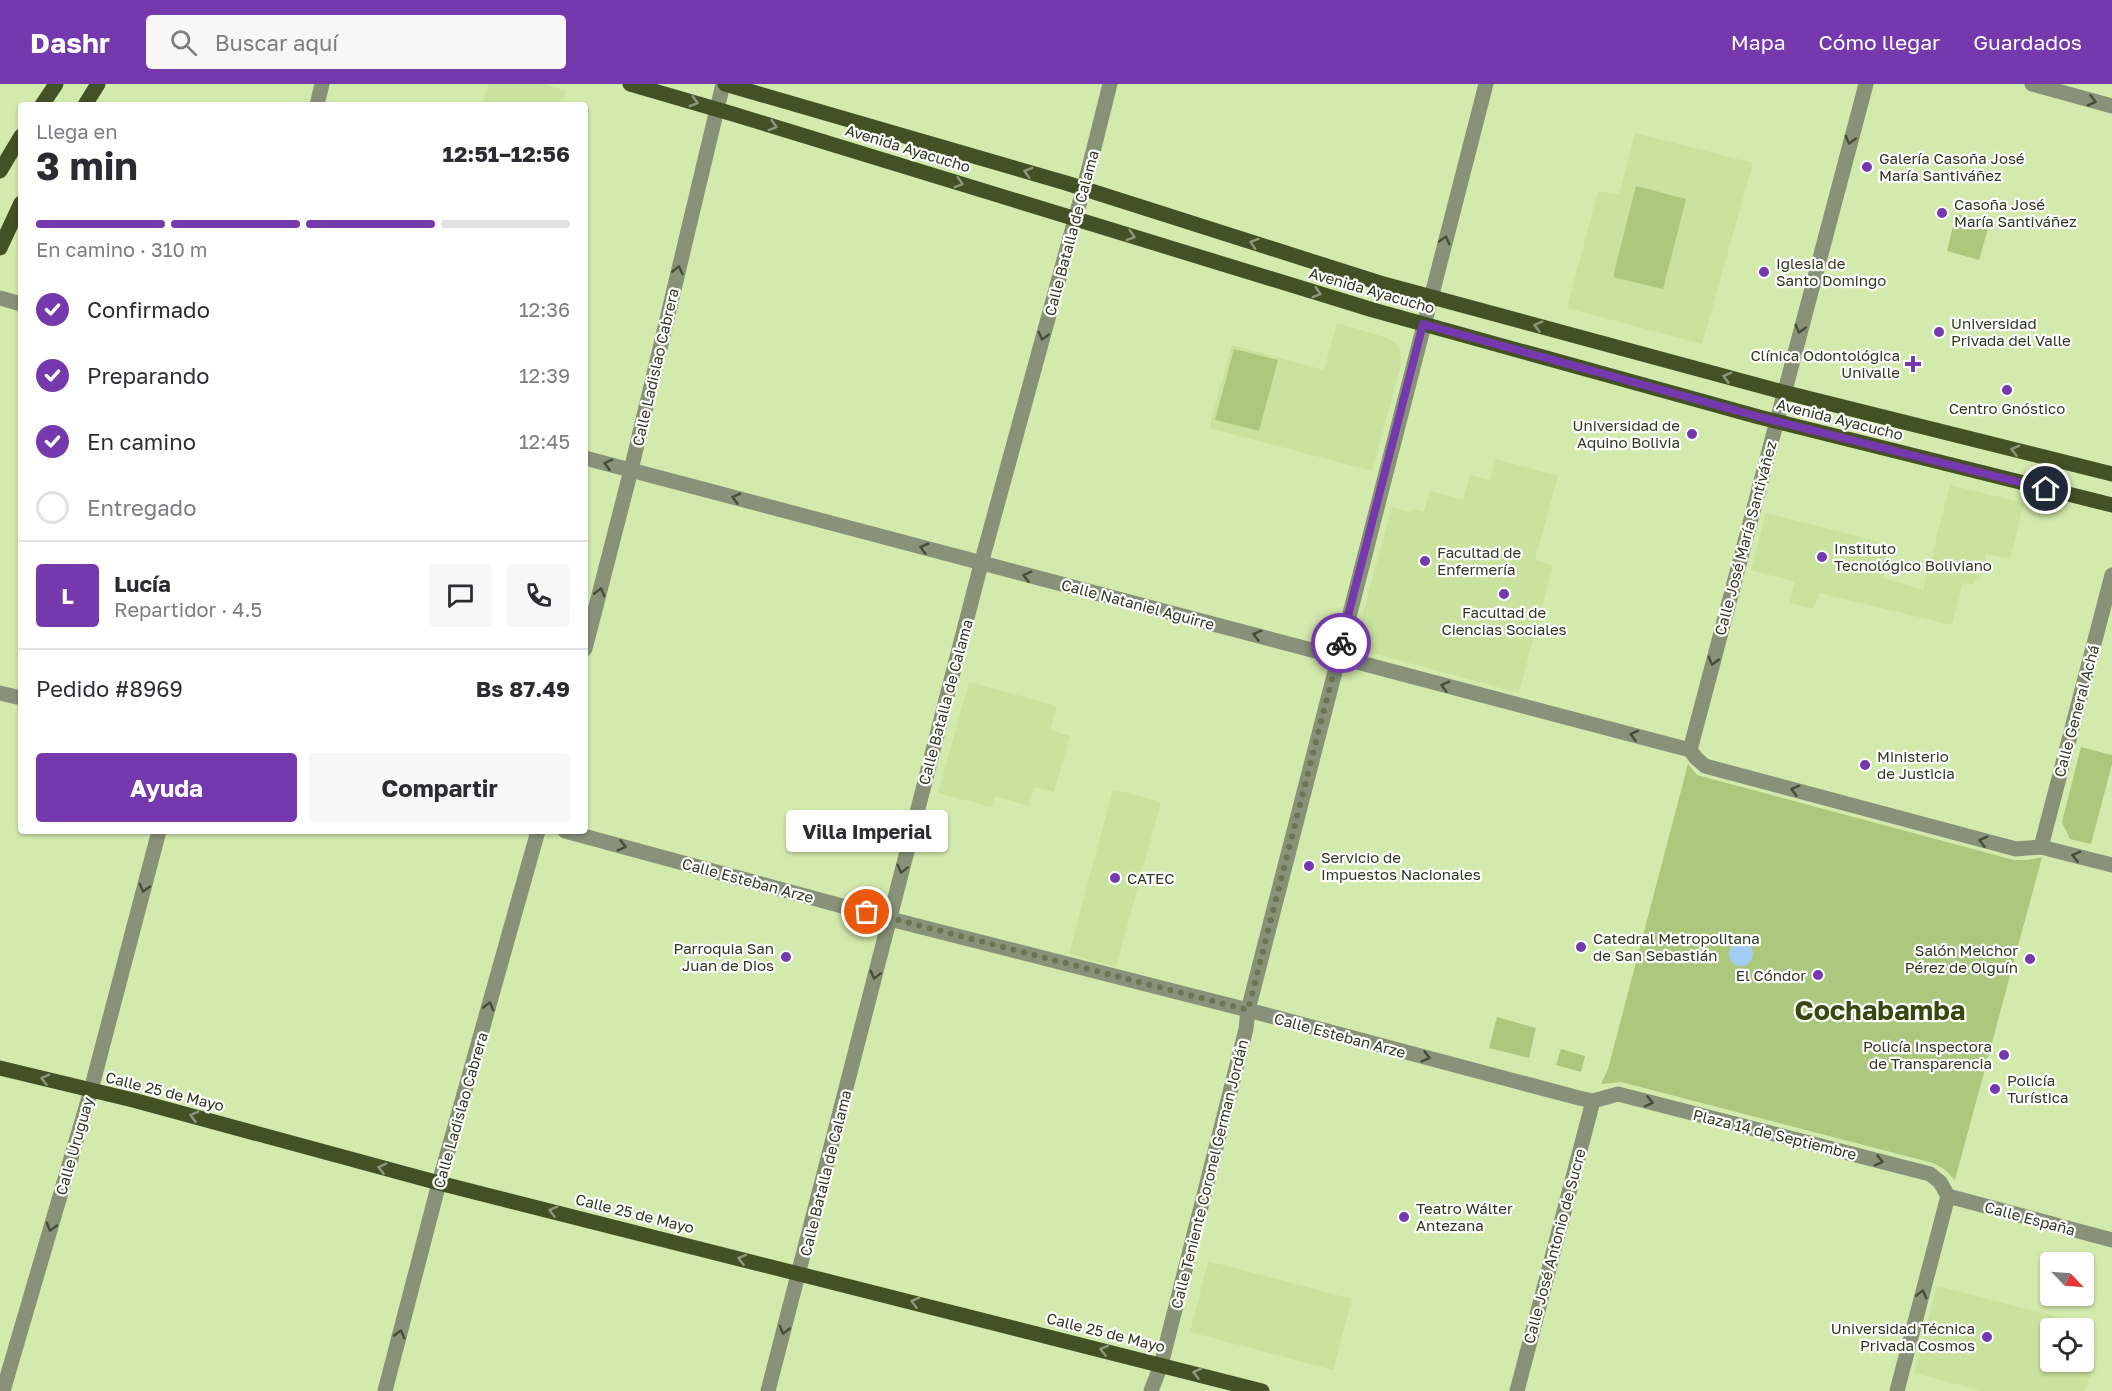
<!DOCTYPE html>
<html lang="es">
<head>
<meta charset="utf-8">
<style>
	:root { --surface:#fff; --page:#f7f7f7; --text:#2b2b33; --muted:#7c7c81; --line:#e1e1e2; --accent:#7638ad }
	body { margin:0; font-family:"Golos Text",sans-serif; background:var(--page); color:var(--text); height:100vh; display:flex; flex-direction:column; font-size:22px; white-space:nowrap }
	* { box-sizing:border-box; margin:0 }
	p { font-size:20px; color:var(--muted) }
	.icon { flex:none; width:33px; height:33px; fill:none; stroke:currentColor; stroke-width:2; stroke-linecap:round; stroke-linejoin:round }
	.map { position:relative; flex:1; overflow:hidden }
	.details { position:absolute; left:18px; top:18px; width:570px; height:732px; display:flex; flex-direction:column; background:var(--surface); border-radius:6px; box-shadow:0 2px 4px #0004 }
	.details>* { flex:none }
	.needle { width:39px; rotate:115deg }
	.fabs { position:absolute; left:2040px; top:1168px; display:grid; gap:12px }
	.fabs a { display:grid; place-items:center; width:54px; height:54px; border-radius:6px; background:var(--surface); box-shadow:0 2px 4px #0004; font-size:30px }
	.pin { position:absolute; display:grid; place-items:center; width:51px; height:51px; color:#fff; margin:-26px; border:3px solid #fff; border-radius:50%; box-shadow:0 2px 6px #0007 }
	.courier { position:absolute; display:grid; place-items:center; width:60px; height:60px; margin:-30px; border:4px solid #7638ad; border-radius:50%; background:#fff; color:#222; box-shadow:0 2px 8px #0007 }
	.bubble { position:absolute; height:42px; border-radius:6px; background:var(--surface); box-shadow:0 2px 4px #0004; font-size:20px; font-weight:700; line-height:42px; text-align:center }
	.overview em { font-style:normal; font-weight:700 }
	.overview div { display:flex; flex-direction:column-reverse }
	.overview { display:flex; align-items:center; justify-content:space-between; height:102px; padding:0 18px }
	h1 { font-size:39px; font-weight:700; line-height:45px }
	.bar { display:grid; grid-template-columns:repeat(4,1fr); gap:9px 6px; align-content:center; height:72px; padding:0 18px }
	.bar i { height:8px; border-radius:4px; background:var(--line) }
	.bar .current { background:var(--accent) }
	.bar p { grid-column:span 4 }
	.line { display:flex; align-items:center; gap:15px; padding:0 18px; border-top:2px solid var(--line) }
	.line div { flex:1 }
	.round { display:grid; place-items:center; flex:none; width:63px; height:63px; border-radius:6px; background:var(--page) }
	ol { padding:0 18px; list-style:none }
	li { display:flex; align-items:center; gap:18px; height:66px }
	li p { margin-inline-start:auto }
	li .icon { padding:6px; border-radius:50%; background:var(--accent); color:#fff; stroke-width:4 }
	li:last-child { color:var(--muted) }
	li i { width:33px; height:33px; border:3px solid var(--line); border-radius:50% }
	.primary-button { display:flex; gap:12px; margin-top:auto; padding:12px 18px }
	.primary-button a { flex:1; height:69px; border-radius:6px; background:var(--accent); color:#fff; font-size:24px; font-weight:700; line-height:69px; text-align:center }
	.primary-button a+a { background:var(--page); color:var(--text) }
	header { display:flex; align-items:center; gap:36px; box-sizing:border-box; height:84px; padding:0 30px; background:var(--accent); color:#fff }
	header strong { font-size:28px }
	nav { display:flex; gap:33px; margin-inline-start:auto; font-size:21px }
	.search { width:420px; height:54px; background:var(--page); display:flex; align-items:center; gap:15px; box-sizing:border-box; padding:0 21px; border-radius:6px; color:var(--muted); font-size:22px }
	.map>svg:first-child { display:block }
</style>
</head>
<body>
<header>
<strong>Dashr</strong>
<div class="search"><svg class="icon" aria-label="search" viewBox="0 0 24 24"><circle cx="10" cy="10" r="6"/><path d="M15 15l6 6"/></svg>Buscar aquí</div>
<nav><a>Mapa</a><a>Cómo llegar</a><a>Guardados</a></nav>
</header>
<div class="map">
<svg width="2112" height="1307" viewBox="0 0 2112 1307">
	<rect width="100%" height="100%" fill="#d3eaad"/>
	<g fill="#c9e39e">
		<path d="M488 0H544L566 7 560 21H482Z"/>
		<path d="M1635 49 1753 79 1702 260 1567 224 1598 107 1619 111Z"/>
		<path d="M1337 239 1388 254 1396 260 1401 267 1400 285 1372 387 1209 344 1232 261 1324 286Z"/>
		<path d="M1496 375 1558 392 1535 476 1553 481 1519 609 1369 568 1357 551 1392 423 1411 428 1412 424 1424 427 1430 407 1463 416 1470 391 1490 396Z"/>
		<path d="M1950 401 2024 419 2010 475 1986 470 1980 496 1975 495 1973 501 1963 499 1952 541 1819 509 1814 525 1790 519 1795 498 1751 486 1766 429 1892 461 1883 494 1923 506Z"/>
		<path d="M969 598 1057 622 1050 646 1070 652 1054 708 1034 703 1029 722 995 712 991 723 938 709Z"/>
		<path d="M1113 705 1161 718 1116 883 1069 870Z"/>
		<path d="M1208 1177 1352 1215 1333 1286 1190 1248Z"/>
		<path d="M1937 1202 2089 1241 2084 1261V1245H2050V1278H2079L2078 1282 2091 1286 2085 1307H1982L1914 1289Z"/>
	</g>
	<g fill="#acc87c">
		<path d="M1636 102 1686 115 1663 205 1613 193Z"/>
		<path d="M1956 130 1990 137 1979 176 1947 167Z"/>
		<path d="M1234 265 1278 276 1259 347 1215 336Z"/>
		<path d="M2081 663 2112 671V680L2091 760 2070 755 2062 738Z"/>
		<path d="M1688 680 1697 691 2014 776H2028L2042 773 1955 1096 1944 1085 1933 1079 1621 998 1601 1000 1608 985Z"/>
		<path d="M1497 933 1536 944 1529 974 1489 964Z"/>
		<path d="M1561 965 1585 972 1581 988 1556 981Z"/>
	</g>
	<circle fill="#a2cdf2" cx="1741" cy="870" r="12"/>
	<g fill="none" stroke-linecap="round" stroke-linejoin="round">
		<g stroke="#889279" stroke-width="15">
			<path d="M2032 0 2112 22"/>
			<path d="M317 21 322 0"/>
			<path d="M0 214 21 220"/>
			<path d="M585 374 1690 666"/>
			<path d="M585 565 631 386 723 0"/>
			<path d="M0 609 21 614"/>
			<path d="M1690 666 1866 0"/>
			<path d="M1690 666 1696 674 1705 682 2016 765 2041 763 2112 781"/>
			<path d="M565 747 890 835 1248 926 1579 1014 1593 1017 1618 1010 1930 1090 1940 1098 1948 1112"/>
			<path d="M2041 763 2112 491"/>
			<path d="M1948 1112 2112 1156"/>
			<path d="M3 1307 91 1006 159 747"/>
			<path d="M385 1307 439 1099 538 747"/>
			<path d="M768 1307 981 480 1088 88 1110 0"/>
			<path d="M1151 1307 1161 1281 1246 945 1248 926 1486 0"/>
			<path d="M1517 1307 1593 1017"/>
			<path d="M1897 1307 1948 1112"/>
		</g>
		<g stroke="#435225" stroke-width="15">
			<path d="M630 0 733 30 1373 226 1759 333 2112 421"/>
			<path d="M725 0 1066 99 1380 199 1783 308 2112 390"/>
			<path d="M42 21 56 0"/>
			<path d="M85 21 98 0"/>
			<path d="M0 87 21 52"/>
			<path d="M0 164 21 119"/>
			<path d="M0 984 133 1016 439 1099 1262 1307"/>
		</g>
	</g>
	<defs><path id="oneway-chevron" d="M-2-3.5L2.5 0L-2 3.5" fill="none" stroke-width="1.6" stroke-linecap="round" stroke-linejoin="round" transform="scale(1.5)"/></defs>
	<g stroke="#454e36">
		<use href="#oneway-chevron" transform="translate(2092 17) rotate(15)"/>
		<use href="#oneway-chevron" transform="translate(1850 56) rotate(105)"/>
		<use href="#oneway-chevron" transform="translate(1445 156) rotate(-75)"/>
		<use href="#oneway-chevron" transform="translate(678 186) rotate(-77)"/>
		<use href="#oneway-chevron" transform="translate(1800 245) rotate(105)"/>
		<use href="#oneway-chevron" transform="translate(1043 252) rotate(105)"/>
		<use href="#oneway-chevron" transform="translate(608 380) rotate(-165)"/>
		<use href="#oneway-chevron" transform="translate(736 414) rotate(-165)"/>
		<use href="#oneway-chevron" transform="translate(924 464) rotate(-165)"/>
		<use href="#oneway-chevron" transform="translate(1027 492) rotate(-165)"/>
		<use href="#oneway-chevron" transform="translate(600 508) rotate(-76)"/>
		<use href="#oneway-chevron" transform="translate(1257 551) rotate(-165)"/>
		<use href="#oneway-chevron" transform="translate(1713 577) rotate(105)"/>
		<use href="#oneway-chevron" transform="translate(1445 602) rotate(-165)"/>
		<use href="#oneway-chevron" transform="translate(1634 651) rotate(-166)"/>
		<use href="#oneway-chevron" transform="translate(1795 706) rotate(-165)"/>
		<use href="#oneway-chevron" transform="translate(1983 757) rotate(-165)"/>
		<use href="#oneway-chevron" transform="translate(622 762) rotate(15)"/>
		<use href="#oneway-chevron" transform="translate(2076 772) rotate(-166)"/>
		<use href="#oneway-chevron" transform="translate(902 785) rotate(104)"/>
		<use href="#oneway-chevron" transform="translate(144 804) rotate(105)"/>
		<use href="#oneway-chevron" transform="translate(875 891) rotate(104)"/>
		<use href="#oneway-chevron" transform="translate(489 922) rotate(-74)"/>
		<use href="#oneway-chevron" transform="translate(1426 973) rotate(15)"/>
		<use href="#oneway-chevron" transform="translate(1649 1018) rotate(14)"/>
		<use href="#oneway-chevron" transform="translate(1879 1077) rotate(14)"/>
		<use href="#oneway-chevron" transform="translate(51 1143) rotate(106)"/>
		<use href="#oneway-chevron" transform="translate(1922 1210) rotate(-76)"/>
		<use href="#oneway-chevron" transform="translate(784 1246) rotate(105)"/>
		<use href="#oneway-chevron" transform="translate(400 1250) rotate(-75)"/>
	</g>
	<g stroke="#8e977c">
		<use href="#oneway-chevron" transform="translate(694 18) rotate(16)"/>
		<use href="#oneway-chevron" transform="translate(773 42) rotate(17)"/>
		<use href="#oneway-chevron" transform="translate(1028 88) rotate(-164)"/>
		<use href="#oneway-chevron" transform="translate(959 99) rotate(17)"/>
		<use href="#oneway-chevron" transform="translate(1131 152) rotate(17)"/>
		<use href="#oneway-chevron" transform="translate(1254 159) rotate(-162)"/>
		<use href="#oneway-chevron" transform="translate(1317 209) rotate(17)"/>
		<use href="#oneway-chevron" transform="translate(1538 242) rotate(-165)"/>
		<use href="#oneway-chevron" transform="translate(1727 293) rotate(-165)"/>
		<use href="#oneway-chevron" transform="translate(2015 366) rotate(-166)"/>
		<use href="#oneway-chevron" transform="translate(45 995) rotate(-166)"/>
		<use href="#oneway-chevron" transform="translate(194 1032) rotate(-165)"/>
		<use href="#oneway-chevron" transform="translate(382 1084) rotate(-165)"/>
		<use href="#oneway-chevron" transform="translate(553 1127) rotate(-166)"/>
		<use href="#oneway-chevron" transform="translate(742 1175) rotate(-166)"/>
		<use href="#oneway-chevron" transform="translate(915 1218) rotate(-166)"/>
		<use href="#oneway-chevron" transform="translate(1104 1266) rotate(-166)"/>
		<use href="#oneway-chevron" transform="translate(1197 1289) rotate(-165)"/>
	</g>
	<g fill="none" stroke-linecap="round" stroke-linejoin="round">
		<path stroke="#687651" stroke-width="6" stroke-dasharray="0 10.8" d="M867 828 1248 926 1341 559"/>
		<path stroke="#7638ad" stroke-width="8" d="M1341 559 1423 240 1760 333 2046 405"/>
	</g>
	<g fill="#7638ad" stroke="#fff" stroke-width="2">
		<circle cx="1867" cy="83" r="6"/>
		<circle cx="1942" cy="129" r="6"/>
		<circle cx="1764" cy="188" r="6"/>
		<circle cx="1939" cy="248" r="6"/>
		<path d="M1910 271h6v6h6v6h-6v6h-6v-6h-6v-6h6z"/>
		<circle cx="2007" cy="306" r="6"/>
		<circle cx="1692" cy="350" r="6"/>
		<circle cx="1822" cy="473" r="6"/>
		<circle cx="1425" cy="477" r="6"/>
		<circle cx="1504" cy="510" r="6"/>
		<circle cx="1865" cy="681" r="6"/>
		<circle cx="1309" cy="782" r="6"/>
		<circle cx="1115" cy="794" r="6"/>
		<circle cx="1581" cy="863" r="6"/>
		<circle cx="786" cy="873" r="6"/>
		<circle cx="2030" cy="875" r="6"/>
		<circle cx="1818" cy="891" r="6"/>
		<circle cx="2004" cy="971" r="6"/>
		<circle cx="1995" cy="1005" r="6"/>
		<circle cx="1404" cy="1133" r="6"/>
		<circle cx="1987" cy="1253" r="6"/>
	</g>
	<g text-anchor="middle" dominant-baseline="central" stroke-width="4.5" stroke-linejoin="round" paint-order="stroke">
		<g font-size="15" fill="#2f371f" stroke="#fff">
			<text transform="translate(908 64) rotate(17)">Avenida Ayacucho</text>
			<text transform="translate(1071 149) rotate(-75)">Calle Batalla de Calama</text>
			<text transform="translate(1372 206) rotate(16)">Avenida Ayacucho</text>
			<text transform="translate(655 283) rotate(-77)">Calle Ladislao Cabrera</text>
			<text transform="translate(1840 335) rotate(14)">Avenida Ayacucho</text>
			<text transform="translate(1745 454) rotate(-75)">Calle José María Santiváñez</text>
			<text transform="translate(1138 520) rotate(15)">Calle Nataniel Aguirre</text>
			<text transform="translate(945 618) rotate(-75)">Calle Batalla de Calama</text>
			<text transform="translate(2076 627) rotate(-75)">Calle General Achá</text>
			<text transform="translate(748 796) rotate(15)">Calle Esteban Arze</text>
			<text transform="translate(1340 951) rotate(15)">Calle Esteban Arze</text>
			<text transform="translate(165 1007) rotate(14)">Calle 25 de Mayo</text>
			<text transform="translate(460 1026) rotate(-74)">Calle Ladislao Cabrera</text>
			<text transform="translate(1775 1050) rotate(14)">Plaza 14 de Septiembre</text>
			<text transform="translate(74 1062) rotate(-74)">Calle Uruguay</text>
			<text transform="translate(825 1089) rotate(-76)">Calle Batalla de Calama</text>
			<text transform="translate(1209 1090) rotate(-76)">Calle Teniente Coronel German Jordán</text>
			<text transform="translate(635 1129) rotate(14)">Calle 25 de Mayo</text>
			<text transform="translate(2030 1134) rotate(15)">Calle España</text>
			<text transform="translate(1554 1162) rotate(-75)">Calle José Antonio de Sucre</text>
			<text transform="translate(1106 1248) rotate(14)">Calle 25 de Mayo</text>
		</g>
		<g font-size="15" fill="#2f371f" stroke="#fff" text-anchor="start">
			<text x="1879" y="74">Galería Casoña José<tspan x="1879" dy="17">María Santiváñez</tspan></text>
			<text x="1954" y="120">Casoña José<tspan x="1954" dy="17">María Santiváñez</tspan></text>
			<text x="1776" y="179">Iglesia de<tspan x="1776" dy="17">Santo Domingo</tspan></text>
			<text x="1951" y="239">Universidad<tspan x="1951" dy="17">Privada del Valle</tspan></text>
			<text x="1900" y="271" text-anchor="end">Clínica Odontológica<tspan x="1900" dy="17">Univalle</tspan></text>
			<text x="2007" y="324" text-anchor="middle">Centro Gnóstico</text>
			<text x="1680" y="341" text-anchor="end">Universidad de<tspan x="1680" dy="17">Aquino Bolivia</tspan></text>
			<text x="1834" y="464">Instituto<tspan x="1834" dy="17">Tecnológico Boliviano</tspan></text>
			<text x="1437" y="468">Facultad de<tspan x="1437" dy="17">Enfermería</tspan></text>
			<text x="1504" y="528" text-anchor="middle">Facultad de<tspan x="1504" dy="17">Ciencias Sociales</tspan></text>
			<text x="1877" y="672">Ministerio<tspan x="1877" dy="17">de Justicia</tspan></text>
			<text x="1321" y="773">Servicio de<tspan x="1321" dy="17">Impuestos Nacionales</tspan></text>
			<text x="1127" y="794">CATEC</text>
			<text x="1593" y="854">Catedral Metropolitana<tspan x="1593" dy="17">de San Sebastián</tspan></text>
			<text x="774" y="864" text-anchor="end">Parroquia San<tspan x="774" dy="17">Juan de Dios</tspan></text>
			<text x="2018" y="866" text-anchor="end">Salón Melchor<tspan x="2018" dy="17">Pérez de Olguín</tspan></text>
			<text x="1806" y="891" text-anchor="end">El Cóndor</text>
			<text x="1992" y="962" text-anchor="end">Policía Inspectora<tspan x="1992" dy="17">de Transparencia</tspan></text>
			<text x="2007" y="996">Policía<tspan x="2007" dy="17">Turística</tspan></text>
			<text x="1416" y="1124">Teatro Wálter<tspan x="1416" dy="17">Antezana</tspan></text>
			<text x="1975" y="1244" text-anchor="end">Universidad Técnica<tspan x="1975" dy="17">Privada Cosmos</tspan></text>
		</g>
		<g font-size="27" font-weight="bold" fill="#36480d" stroke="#fff">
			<text x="1880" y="926">Cochabamba</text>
		</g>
	</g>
</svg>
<div class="fabs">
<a><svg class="needle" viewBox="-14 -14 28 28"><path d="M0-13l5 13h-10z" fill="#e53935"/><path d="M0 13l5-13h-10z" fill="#7c7c81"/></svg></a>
<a><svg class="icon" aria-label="locate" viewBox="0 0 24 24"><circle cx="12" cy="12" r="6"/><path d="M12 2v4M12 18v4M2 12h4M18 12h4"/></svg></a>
</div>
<div class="pin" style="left:867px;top:828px;background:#ea580c"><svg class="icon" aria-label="bag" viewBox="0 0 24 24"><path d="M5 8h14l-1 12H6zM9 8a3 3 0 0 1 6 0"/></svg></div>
<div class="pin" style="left:2046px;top:405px;background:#1f2937"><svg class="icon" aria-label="home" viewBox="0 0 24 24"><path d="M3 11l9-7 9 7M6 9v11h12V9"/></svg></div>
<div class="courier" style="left:1341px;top:559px"><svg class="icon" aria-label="bike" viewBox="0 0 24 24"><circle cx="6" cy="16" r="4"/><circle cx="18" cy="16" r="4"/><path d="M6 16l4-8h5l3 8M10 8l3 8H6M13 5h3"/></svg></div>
<div class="bubble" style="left:786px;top:726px;width:162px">Villa Imperial</div>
<section class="details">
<div class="overview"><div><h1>3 min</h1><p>Llega en</p></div><em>12:51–12:56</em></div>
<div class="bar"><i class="current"></i><i class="current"></i><i class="current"></i><i></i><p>En camino · 310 m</p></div>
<ol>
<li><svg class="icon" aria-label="check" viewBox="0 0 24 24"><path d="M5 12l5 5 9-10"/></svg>Confirmado<p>12:36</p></li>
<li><svg class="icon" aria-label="check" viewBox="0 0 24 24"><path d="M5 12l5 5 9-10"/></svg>Preparando<p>12:39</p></li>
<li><svg class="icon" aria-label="check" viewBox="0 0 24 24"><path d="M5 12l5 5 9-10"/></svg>En camino<p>12:45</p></li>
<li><i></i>Entregado</li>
</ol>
<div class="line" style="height:108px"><b class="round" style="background:var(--accent);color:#fff">L</b><div><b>Lucía</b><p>Repartidor · 4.5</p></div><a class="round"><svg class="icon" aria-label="chat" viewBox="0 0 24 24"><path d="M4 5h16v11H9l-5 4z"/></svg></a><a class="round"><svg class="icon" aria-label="phone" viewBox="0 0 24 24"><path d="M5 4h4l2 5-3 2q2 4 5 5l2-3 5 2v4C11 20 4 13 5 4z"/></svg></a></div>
<div class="line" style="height:78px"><div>Pedido #8969</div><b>Bs 87.49</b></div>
<div class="primary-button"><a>Ayuda</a><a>Compartir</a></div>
</section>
</div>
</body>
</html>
